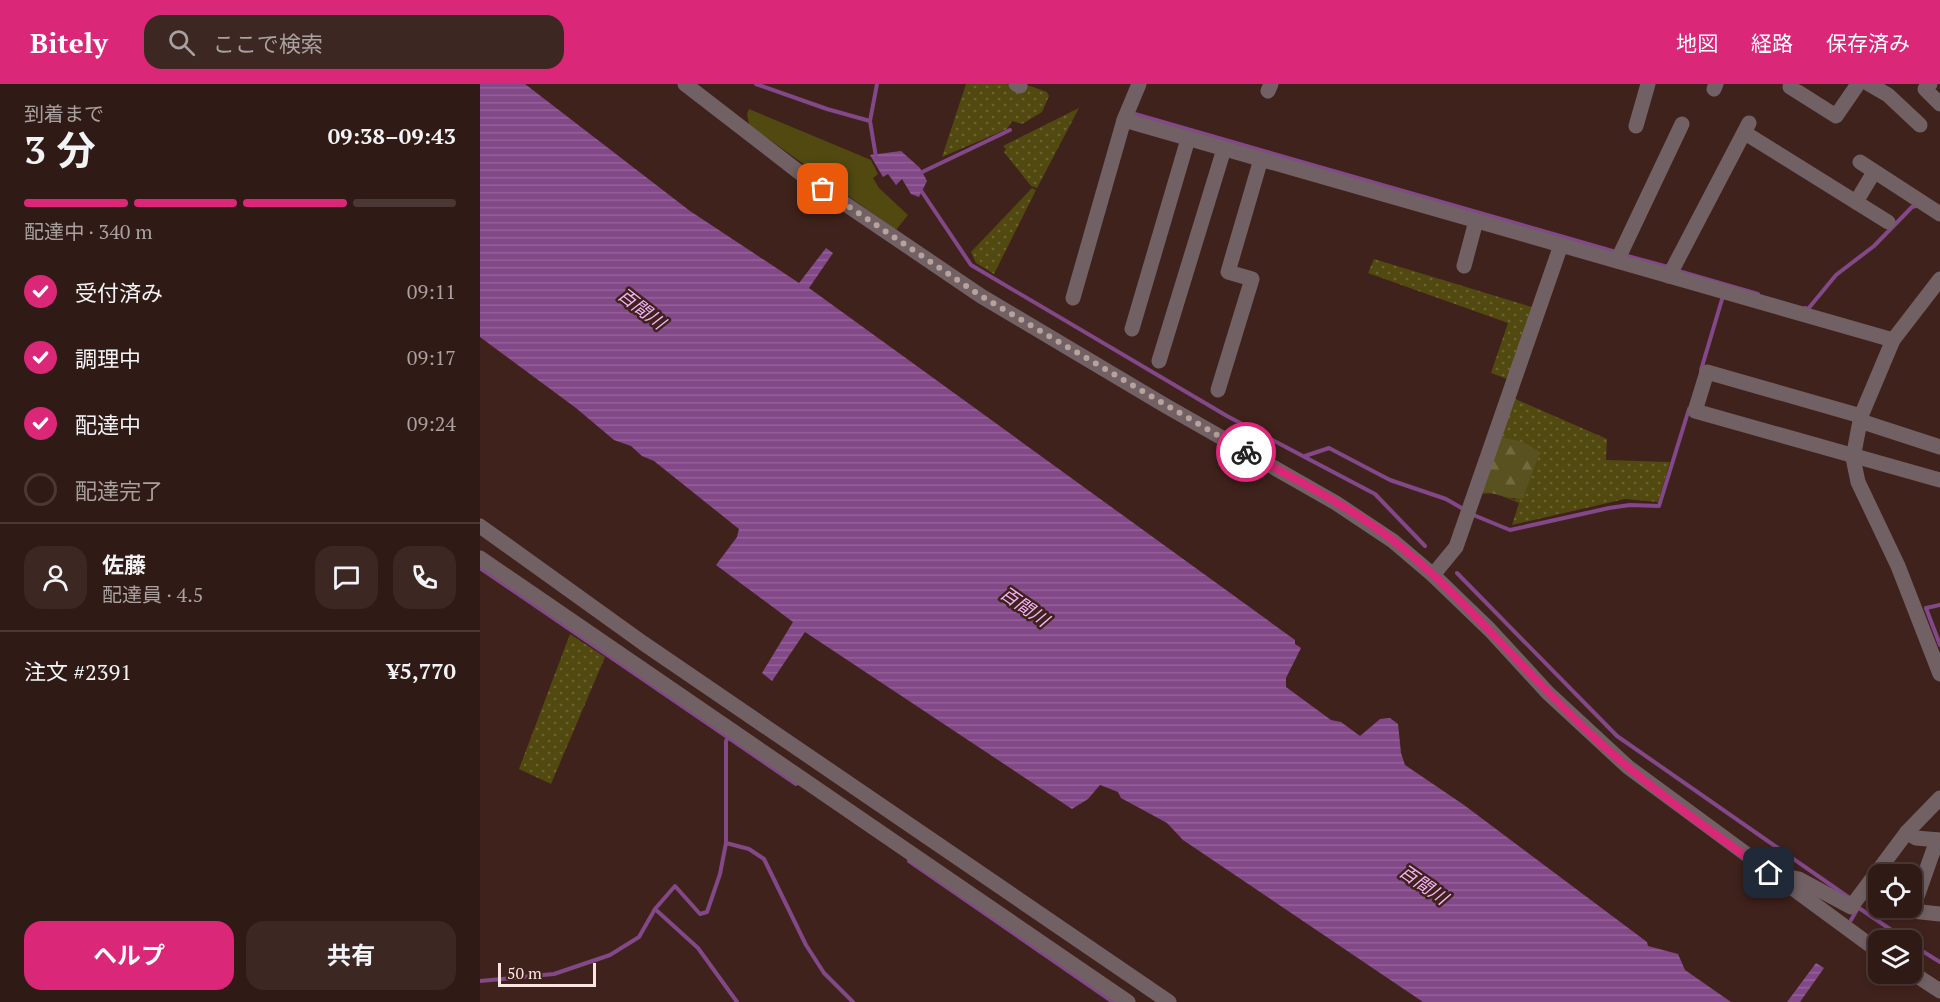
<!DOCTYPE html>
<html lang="ja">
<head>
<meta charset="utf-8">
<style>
	:root { --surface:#301a15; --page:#3c2722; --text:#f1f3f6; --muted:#a8a1a0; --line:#4b3834; --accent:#db2777 }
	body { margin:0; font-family:"PT Serif","Noto Sans JP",serif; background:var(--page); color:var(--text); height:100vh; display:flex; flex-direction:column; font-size:22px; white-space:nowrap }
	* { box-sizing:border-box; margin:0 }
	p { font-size:20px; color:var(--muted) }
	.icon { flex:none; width:33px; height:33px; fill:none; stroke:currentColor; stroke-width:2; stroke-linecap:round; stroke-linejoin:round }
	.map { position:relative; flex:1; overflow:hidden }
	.sheet { display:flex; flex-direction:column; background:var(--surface); width:480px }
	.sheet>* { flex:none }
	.buttons { position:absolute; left:1388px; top:780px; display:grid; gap:12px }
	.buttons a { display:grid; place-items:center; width:54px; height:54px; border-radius:12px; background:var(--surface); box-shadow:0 3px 9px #0003,0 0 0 2px var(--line); font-size:30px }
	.scale { position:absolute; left:18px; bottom:15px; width:98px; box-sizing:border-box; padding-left:6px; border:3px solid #fae5e1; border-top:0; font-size:16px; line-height:21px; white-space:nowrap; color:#fae5e1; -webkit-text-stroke:4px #40221c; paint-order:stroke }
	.pin { position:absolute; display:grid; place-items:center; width:51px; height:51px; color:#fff; margin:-26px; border-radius:12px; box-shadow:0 3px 9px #0006 }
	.courier { position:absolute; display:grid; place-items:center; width:60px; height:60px; margin:-30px; border:4px solid #db2777; border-radius:50%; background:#fff; color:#222; box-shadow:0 2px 8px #0007 }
	.head em { font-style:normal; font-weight:700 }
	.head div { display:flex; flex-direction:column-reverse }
	.head { display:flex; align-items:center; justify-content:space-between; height:102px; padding:0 24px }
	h1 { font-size:39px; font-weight:700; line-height:45px }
	.bar { display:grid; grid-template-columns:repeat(4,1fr); gap:9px 6px; align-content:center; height:72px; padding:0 24px }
	.bar i { height:8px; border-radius:4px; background:var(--line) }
	.bar .active { background:var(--accent) }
	.bar p { grid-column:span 4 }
	.line { display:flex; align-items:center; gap:15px; padding:0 24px; border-top:2px solid var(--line) }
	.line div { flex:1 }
	.round { display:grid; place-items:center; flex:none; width:63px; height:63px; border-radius:18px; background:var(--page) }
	ol { padding:0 24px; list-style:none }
	li { display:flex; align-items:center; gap:18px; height:66px }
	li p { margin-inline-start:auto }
	li .icon { padding:6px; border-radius:50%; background:var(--accent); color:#fff; stroke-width:4 }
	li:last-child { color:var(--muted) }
	li i { width:33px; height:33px; border:3px solid var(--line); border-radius:50% }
	.cta { display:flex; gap:12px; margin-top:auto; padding:12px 24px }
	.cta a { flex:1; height:69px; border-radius:18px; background:var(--accent); color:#fff; font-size:24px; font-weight:700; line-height:69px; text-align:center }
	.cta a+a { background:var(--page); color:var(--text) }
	header { display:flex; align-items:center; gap:36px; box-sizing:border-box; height:84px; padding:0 30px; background:var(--accent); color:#fff }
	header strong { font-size:28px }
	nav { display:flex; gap:33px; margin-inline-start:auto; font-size:21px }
	.search { width:420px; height:54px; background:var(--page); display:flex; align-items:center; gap:15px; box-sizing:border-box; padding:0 21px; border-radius:18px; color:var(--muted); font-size:22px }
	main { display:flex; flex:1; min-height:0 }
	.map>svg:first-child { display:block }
</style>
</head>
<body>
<header>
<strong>Bitely</strong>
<div class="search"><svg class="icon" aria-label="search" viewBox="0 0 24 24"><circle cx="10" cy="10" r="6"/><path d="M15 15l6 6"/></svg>ここで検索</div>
<nav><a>地図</a><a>経路</a><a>保存済み</a></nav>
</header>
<main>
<section class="sheet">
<div class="head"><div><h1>3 分</h1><p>到着まで</p></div><em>09:38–09:43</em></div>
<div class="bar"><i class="active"></i><i class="active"></i><i class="active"></i><i></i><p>配達中 · 340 m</p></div>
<ol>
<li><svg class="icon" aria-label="check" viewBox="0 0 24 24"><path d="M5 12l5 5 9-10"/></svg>受付済み<p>09:11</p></li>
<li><svg class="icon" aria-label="check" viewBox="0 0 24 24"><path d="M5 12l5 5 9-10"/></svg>調理中<p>09:17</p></li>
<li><svg class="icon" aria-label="check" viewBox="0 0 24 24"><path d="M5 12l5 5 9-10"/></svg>配達中<p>09:24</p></li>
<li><i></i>配達完了</li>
</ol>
<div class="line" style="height:108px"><a class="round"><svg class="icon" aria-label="person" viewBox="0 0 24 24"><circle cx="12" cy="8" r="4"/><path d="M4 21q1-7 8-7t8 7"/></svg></a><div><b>佐藤</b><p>配達員 · 4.5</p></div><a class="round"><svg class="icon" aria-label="chat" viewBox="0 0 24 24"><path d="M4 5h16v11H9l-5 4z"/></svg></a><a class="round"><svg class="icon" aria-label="phone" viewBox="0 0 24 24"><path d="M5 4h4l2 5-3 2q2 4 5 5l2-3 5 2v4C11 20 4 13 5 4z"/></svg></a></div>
<div class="line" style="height:78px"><div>注文 #2391</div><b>¥5,770</b></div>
<div class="cta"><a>ヘルプ</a><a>共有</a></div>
</section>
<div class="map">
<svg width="1460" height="918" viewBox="0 0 1460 918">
	<defs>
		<pattern id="grass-dots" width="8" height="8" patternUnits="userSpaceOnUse" patternTransform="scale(1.5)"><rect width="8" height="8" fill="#514910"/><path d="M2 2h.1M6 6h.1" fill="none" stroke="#6b6332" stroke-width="1.8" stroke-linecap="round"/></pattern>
		<pattern id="forest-firs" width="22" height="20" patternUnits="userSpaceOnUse" patternTransform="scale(1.5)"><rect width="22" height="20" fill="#59511f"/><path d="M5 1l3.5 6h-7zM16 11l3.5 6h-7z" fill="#726a3f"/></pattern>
		<pattern id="water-rules" width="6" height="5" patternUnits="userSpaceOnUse" patternTransform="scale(1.5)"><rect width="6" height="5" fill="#824888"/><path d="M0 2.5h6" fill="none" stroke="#956298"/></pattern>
	</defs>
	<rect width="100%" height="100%" fill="#40221c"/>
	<g fill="url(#grass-dots)" fill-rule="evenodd">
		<path d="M486 0H526L542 6 544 0 567 8 569 12 562 28 542 40 532 37 527 45 462 73Z"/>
		<path d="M599 24 557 104 551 102 524 68 526 65 523 62Z"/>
		<path d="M552 104 556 106 514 190 496 179 491 168Z"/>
		<path d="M894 175 1055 224 1030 296 1011 289 1028 239 888 189Z"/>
		<path d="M1033 314 1127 355 1126 376 1190 378 1178 418 1145 415 1032 441 1039 419 1015 409 998 410ZM1060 367 1035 416 1015 408H1001Z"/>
		<path d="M90 550 125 573 71 700 39 685Z"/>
	</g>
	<path fill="url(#forest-firs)" d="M1021 353 1043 358 1060 368 1043 414C1029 417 1016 408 1001 408Z"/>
	<path fill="#514910" d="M269 25 391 76 398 90 393 94 399 104 428 131 416 146 269 41 267 30Z"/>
	<g fill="url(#water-rules)">
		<path d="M0 0H45L210 127 319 199 346 164 353 169 329 204 815 556V560L821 564 806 594V603L851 636 861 638 880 652 900 635 910 634 918 640 921 669 925 681 984 721 1167 858 1168 862 1198 870 1205 886 1251 918H943L703 756 687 739 641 714 638 708 620 701 608 715 592 725 325 548 292 597 282 589 313 538 236 481 257 453 259 445 174 377 162 372 151 362 134 356 96 324 0 253Z"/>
		<path d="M421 67 440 84 447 97 439 113 431 110 422 95 416 101 408 90 403 93 390 71Z"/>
		<path d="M1336 879 1344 884 1320 918H1307Z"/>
	</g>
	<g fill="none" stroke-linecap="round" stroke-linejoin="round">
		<g stroke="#824888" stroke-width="4">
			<path d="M276 0 347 25 390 37"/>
			<path d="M655 30 1136 168"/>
			<path d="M396 73 390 37 397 0"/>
			<path d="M438 90 530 46"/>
			<path d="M440 105 491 181 747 332 895 410 945 462"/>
			<path d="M1144 171 1188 183"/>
			<path d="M1195 186 1278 210"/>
			<path d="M1325 224 1328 225 1356 191 1394 162 1432 123 1436 122"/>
			<path d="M1221 286 1243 212"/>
			<path d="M825 372 849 364 910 396 966 415 985 426"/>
			<path d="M991 430 1030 446 1129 424 1150 421 1179 422 1209 325"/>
			<path d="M0 484 316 700"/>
			<path d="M977 489 1137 652 1371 815"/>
			<path d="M1460 521 1446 524 1460 561"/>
			<path d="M246 759 269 765 284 775 326 861 344 889 373 918"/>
			<path d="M429 777 633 918"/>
			<path d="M1379 824 1426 856"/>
			<path d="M175 825 218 864 257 918"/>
			<path d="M1371 836 1378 824"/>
			<path d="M1431 860 1460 878"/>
			<path d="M0 897 74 890 130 871 159 853 175 825 195 802 220 830 227 828 240 790 246 759V657L249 652"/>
		</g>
		<g stroke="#716165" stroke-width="15">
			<path d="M205 0 324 92 501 212 686 322 856 419 913 457 953 491 1010 546 1068 609 1148 683 1398 867"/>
			<path d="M536 0 540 2"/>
			<path d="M659 0 644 36 1413 256"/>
			<path d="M1312 0 1310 3 1356 32 1378 0"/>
			<path d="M1389 0 1408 11 1440 41"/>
			<path d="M1450 0 1445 5 1460 20"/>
			<path d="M1234 5 1236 0"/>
			<path d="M788 7 791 0"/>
			<path d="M1156 42 1168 0"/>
			<path d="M1265 49 1408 138"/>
			<path d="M1380 78 1460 130"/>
			<path d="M1376 118 1394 88"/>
			<path d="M1137 177 1202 40"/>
			<path d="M984 182 996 137"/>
			<path d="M1189 192 1269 39"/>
			<path d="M1460 195 1413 256 1381 332 1373 374 1378 398 1418 482 1460 590"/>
			<path d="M593 214 644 36"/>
			<path d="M652 245 708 55"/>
			<path d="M679 277 744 65"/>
			<path d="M738 306 772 195 748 188 781 75"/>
			<path d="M1381 332 1227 288 1215 327 1460 396"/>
			<path d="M1380 337 1460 363"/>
			<path d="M0 442 163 559 689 918"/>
			<path d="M0 474 648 918"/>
			<path d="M953 491 976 463 1081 161"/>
			<path d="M1427 748 1436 754 1460 756"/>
			<path d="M1457 756 1432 827 1460 830"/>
			<path d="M1295 790 1319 795 1371 823 1427 748 1460 714"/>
			<path d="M1431 888 1460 907"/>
		</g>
	</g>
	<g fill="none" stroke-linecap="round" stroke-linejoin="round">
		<path stroke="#b9a19c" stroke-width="6" stroke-dasharray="0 10.8" d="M343 105 501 212 766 368"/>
		<path stroke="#db2777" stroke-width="8" d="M766 368C816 396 869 422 914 457 989 517 1048 593 1119 658 1172 706 1231 747 1289 789"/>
	</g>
	<g text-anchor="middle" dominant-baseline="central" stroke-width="5" stroke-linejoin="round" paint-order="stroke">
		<g font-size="18" font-style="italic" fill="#f4b3fa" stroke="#40221c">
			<text transform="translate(162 224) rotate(38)">百間川</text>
			<text transform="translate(545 522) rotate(35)">百間川</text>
			<text transform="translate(944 800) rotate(35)">百間川</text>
		</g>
	</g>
</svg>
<div class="buttons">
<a><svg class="icon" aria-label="locate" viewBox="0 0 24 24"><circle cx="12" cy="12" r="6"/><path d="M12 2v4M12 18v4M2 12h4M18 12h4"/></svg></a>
<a><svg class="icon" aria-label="layers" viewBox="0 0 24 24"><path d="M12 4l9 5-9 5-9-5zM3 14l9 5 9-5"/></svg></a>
</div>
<div class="scale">50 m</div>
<div class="pin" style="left:343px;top:105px;background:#ea580c"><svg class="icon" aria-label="bag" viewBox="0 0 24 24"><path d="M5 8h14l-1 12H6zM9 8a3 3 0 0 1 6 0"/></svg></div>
<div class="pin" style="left:1289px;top:789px;background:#1f2937"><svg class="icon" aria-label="home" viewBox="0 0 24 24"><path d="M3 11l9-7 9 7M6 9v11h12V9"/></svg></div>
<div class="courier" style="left:766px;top:368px"><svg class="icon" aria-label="bike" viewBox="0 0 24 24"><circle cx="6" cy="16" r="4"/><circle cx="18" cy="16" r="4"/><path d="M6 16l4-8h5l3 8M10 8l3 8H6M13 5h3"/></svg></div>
</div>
</main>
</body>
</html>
